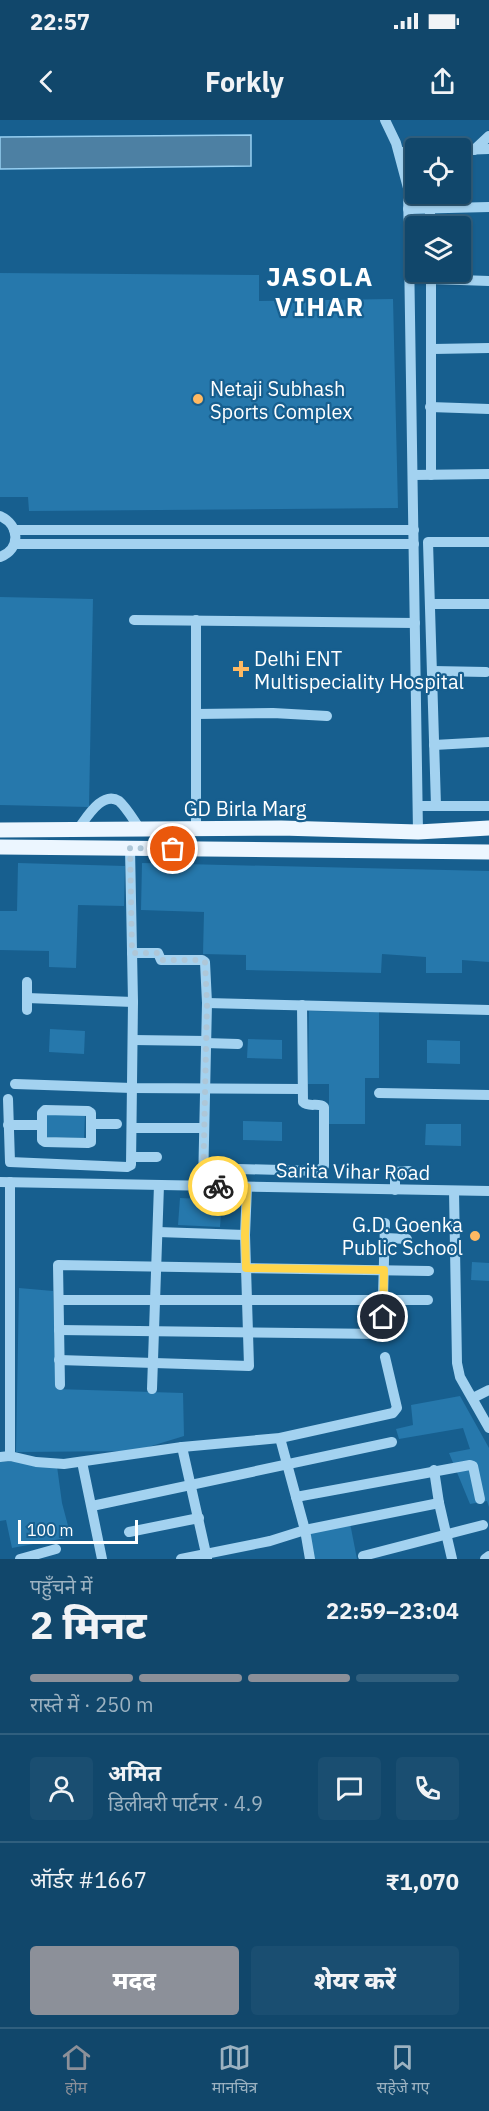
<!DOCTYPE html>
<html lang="hi">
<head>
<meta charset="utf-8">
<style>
	:root { --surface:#11476b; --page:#1a4e71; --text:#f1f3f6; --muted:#9cb2c1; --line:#305f7e; --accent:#8c9099 }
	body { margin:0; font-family:"IBM Plex Sans","Noto Sans Devanagari",sans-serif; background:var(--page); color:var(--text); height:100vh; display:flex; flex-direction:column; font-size:22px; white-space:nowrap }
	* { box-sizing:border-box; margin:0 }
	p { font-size:20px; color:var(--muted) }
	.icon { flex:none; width:33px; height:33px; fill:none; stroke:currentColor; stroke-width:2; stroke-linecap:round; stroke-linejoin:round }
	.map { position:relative; height:1439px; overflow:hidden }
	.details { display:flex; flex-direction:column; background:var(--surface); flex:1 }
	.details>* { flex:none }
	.tools { position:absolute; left:405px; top:18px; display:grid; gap:12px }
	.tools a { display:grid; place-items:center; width:66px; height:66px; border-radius:6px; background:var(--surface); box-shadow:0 2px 4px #0004,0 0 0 2px var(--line); font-size:30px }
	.scale { position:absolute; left:18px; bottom:15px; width:120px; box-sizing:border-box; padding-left:6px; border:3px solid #fff; border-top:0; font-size:16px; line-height:21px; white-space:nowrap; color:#fff; -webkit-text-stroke:4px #175f8f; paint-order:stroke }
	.pin { position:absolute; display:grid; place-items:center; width:51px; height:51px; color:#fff; margin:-26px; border:3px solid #fff; border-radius:50%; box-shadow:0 2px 6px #0007 }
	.courier { position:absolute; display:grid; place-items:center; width:60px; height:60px; margin:-30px; border:4px solid #ffd54a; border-radius:50%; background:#fff; color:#222; box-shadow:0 2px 8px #0007 }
	.headline em { font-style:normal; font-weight:800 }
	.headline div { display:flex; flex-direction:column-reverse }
	.headline { display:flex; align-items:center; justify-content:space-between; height:102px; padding:0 30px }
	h1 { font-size:39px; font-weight:800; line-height:45px }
	.bar { display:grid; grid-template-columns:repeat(4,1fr); gap:9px 6px; align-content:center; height:72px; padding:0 30px }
	.bar i { height:8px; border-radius:4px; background:var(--line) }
	.bar .current { background:var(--accent) }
	.bar p { grid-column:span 4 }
	.line { display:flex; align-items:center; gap:15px; padding:0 30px; border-top:2px solid var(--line) }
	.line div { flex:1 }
	.round { display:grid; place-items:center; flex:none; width:63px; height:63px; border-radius:6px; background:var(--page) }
	.cta { display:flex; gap:12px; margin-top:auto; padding:12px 30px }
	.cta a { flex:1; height:69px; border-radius:6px; background:var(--accent); color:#fff; font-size:24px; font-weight:800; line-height:69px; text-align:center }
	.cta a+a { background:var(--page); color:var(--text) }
	.status { display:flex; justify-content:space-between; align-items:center; height:42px; padding:0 30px; background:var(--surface); direction:ltr }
	.status svg { height:16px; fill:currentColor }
	header { display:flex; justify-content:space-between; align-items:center; height:78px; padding:0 30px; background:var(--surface); font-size:27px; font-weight:800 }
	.tab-bar { display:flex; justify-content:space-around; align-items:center; height:84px; border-top:2px solid var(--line); background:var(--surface); font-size:16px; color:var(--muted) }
	.tab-bar a { display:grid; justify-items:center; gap:3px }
	.tab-bar .current { color:var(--accent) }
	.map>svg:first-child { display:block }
</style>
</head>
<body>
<div class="status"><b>22:57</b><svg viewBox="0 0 49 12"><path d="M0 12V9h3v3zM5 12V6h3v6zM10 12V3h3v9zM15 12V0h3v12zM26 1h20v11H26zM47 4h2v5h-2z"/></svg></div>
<header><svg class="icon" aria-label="back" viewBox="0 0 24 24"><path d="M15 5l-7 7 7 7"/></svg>Forkly<svg class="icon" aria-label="share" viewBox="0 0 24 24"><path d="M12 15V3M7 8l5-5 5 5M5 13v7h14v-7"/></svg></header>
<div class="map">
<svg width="489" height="1439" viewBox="0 0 489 1439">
	<rect width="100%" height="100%" fill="#175f8f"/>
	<g fill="#2678ac">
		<path d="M0 153 259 155V181L393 179 398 388 29 391 28 377H0Z"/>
		<path d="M0 477 93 479 89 687 0 685Z"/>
		<path d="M18 743 125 746 124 786 78 785 76 848 49 847V831L0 830V791H17Z"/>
		<path d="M142 743 489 751V842L462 840V853H426V837L382 834 381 853 246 850V835L203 834 204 792 141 790Z"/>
		<path d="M309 891 379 892V958H365V1004H329V964H308Z"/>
		<path d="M50 909 85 911 84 934 49 932Z"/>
		<path d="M248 919 282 920V939L247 938Z"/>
		<path d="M427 920 460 921V944L427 943Z"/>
		<path d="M46 994 85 995 84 1018 45 1017Z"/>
		<path d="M243 1001 282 1002V1021L243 1020Z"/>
		<path d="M426 1004H461V1026L425 1025Z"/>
		<path d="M180 1078 222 1080 220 1107 178 1105Z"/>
		<path d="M472 1142 489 1143V1161L471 1160Z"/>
		<path d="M19 1168 53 1171 56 1269 183 1273 184 1316 135 1331 16 1332Z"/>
		<path d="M460 1276 489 1328V1387L487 1381 470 1384 449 1333 470 1329 463 1308 399 1319 396 1309 413 1305 411 1285Z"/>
		<path d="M56 1339 62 1383 71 1417 12 1428 6 1400 0 1401V1342Z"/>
		<path d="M350 1403 357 1439H313L307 1412Z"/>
	</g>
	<path fill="#4d80a3" stroke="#96cff2" stroke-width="1.5" d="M251 15V46L0 49V17Z"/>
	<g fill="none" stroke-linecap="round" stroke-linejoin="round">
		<g stroke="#a3d2f0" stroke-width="10">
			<path d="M385 0 396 23 408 68 418 712"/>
			<path d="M460 30 489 29"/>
			<path d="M474 30 489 16"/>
			<path d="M399 32H416"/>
			<path d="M408 89 489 87"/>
			<path d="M430 89V106"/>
			<path d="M431 152V355"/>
			<path d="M431 159 489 161"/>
			<path d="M433 229 489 228"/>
			<path d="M430 287 489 289"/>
			<path d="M413 355 489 354"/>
			<path d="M0 396C20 405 21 429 0 437"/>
			<path d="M14 410H414"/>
			<path d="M15 424H414"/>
			<path d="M430 484H489"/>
			<path d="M134 500 415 503"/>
			<path d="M433 551 486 552"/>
			<path d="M196 594 273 593 327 596"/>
			<path d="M434 625 489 622"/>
			<path d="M418 686H489"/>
			<path d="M436 686 428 422H489"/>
			<path d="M78 709C86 699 102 670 119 681 127 688 134 701 140 709"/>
			<path d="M196 709V500"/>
			<path d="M132 833H158L161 840H202L205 842 207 883 203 1066"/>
			<path d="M27 862V890"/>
			<path d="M27 878 133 882"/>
			<path d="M207 883 489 890"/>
			<path d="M133 920 206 921"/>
			<path d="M205 923 238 924"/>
			<path d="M15 964 132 968 302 969"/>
			<path d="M379 973 489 975"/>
			<path d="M8 979 10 1042 127 1047 131 1045 133 882 130 728"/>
			<path d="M91 1004H117"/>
			<path d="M8 1005H42V993L45 990 88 991 91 993V1022L88 1023 45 1022 42 1020V1005"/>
			<path d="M132 1008H204"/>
			<path d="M132 1037H157"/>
			<path d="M203 1048 318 1051 324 1046V987C318 982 309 988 303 982L302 885"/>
			<path d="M0 1062 489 1071"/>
			<path d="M395 1070V1052L409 1051"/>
			<path d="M454 1071 457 1243 460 1257 489 1308"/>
			<path d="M158 1112 245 1115"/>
			<path d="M385 1118 407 1119"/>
			<path d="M59 1180H428"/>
			<path d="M59 1210 382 1214 385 1103"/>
			<path d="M59 1240 249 1246 245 1115 247 1067"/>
			<path d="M60 1265 58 1145 429 1151"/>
			<path d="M152 1269 159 1065"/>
			<path d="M473 1278 489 1270"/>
			<path d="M280 1318 305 1410 310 1439"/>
			<path d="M182 1327 207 1438"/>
			<path d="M10 1336V1062"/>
			<path d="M0 1337 10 1336 36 1342 64 1344 182 1327 280 1318 393 1293 397 1288 385 1237"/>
			<path d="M82 1342 102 1439"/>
			<path d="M434 1350 439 1383 452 1439"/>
			<path d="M296 1377 470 1345 473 1346 480 1379"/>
			<path d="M92 1386 392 1322"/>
			<path d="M129 1412 199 1398"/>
			<path d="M363 1436 483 1405"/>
			<path d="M20 1439 56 1429"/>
			<path d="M181 1439 270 1421 305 1410 439 1383"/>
			<path d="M485 1439 489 1436"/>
		</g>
		<g stroke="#ecf6ff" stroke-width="15">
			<path d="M0 710 281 708 418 712 489 708"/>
			<path d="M0 727 489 732"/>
		</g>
	</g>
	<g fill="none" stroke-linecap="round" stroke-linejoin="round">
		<path stroke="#aec7d8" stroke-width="6" stroke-dasharray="0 10.8" d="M173 729 130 728 132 833H158L161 840H202L205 842 207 884 203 1066H218"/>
		<path stroke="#ffd54a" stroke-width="8" d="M218 1066 247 1067 245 1115 246 1148 384 1150 383 1197"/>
	</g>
	<g fill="#ffb962" stroke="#175f8f" stroke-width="2">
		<circle cx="198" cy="279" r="6"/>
		<path d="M238 540h6v6h6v6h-6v6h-6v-6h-6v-6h6z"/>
		<circle cx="475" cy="1116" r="6"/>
	</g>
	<g text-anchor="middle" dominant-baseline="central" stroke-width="4.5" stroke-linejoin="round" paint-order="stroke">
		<g font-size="20" fill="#fff" stroke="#175f8f" text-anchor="start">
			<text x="210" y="268">Netaji Subhash<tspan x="210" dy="23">Sports Complex</tspan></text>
			<text x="254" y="538">Delhi ENT<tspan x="254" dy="23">Multispeciality Hospital</tspan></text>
			<text x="463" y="1104" text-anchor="end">G.D. Goenka<tspan x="463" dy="23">Public School</tspan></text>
		</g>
		<g font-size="20" fill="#fff" stroke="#175f8f">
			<text x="245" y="688">GD Birla Marg</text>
			<text transform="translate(353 1051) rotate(1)">Sarita Vihar Road</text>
		</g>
		<g font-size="26" font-weight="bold" letter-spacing="1.5" fill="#fff" stroke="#175f8f">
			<text x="320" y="156">JASOLA<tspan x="320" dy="30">VIHAR</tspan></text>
		</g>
	</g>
</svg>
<div class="tools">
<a><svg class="icon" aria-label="locate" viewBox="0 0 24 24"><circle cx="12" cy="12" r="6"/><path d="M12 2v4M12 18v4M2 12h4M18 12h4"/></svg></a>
<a><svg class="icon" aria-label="layers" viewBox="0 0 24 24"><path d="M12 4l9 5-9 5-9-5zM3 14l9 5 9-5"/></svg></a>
</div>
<div class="scale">100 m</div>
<div class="pin" style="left:173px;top:729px;background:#ea580c"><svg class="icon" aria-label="bag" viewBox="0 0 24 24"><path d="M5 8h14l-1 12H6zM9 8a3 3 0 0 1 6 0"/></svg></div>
<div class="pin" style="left:383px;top:1197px;background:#1f2937"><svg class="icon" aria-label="home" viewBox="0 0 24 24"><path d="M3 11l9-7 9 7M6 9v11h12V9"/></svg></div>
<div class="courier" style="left:218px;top:1066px"><svg class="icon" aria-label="bike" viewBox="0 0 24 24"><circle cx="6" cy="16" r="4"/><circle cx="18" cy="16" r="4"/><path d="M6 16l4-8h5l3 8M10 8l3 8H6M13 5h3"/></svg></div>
</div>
<section class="details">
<div class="headline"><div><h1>2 मिनट</h1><p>पहुँचने में</p></div><em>22:59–23:04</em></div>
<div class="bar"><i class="current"></i><i class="current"></i><i class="current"></i><i></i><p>रास्ते में · 250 m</p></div>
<div class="line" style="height:108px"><a class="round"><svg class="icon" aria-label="person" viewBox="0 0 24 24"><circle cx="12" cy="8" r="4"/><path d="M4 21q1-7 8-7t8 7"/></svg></a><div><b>अमित</b><p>डिलीवरी पार्टनर · 4.9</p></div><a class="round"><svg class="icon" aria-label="chat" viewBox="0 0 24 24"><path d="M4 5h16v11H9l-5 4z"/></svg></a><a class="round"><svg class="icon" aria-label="phone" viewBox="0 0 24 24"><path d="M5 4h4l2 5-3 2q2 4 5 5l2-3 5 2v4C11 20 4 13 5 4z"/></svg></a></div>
<div class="line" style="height:78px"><div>ऑर्डर #1667</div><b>₹1,070</b></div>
<div class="cta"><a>मदद</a><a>शेयर करें</a></div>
</section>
<nav class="tab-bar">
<a class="current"><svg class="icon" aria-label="home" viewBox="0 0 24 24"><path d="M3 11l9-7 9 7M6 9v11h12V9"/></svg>होम</a>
<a><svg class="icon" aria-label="map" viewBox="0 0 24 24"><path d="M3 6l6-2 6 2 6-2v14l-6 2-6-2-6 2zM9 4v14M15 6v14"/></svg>मानचित्र</a>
<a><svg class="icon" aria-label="saved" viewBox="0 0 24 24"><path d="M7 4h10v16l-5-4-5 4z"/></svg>सहेजे गए</a>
</nav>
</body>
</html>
